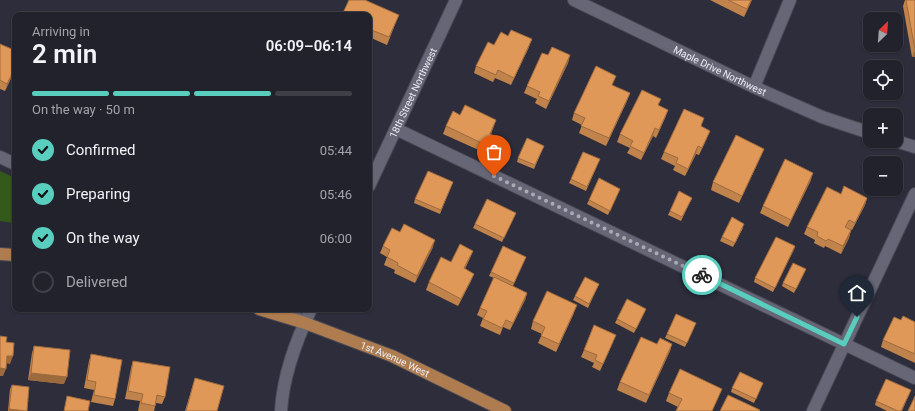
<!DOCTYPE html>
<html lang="en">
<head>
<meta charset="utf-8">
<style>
	:root { --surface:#22222c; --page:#2a2a34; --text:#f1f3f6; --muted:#a2a4a9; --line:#3f3f48; --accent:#59cebe }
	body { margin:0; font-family:Roboto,sans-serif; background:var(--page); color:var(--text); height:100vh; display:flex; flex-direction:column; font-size:15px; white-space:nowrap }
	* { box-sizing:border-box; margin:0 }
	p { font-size:13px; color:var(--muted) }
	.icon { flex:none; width:22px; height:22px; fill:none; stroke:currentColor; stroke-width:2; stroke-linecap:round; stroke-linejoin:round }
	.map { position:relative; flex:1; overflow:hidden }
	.details { position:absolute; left:12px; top:12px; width:360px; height:300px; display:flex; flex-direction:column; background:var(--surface); border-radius:8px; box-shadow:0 1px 3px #0004,0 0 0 1px var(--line) }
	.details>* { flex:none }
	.needle { width:26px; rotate:25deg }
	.controls { position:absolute; left:863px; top:12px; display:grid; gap:8px }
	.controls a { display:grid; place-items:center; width:40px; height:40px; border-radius:8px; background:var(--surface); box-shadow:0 1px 3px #0004,0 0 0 1px var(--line); font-size:20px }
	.pin { position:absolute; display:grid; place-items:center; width:34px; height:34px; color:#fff; margin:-41px -17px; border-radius:50% 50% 50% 0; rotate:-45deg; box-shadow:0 0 4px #0007 }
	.pin .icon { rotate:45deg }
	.courier { position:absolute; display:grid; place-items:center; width:40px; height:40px; margin:-20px; border:3px solid #59cebe; border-radius:50%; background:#fff; color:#222; box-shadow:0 1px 5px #0007 }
	.head em { font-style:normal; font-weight:600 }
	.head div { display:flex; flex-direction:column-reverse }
	.head { display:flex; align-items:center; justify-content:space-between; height:68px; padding:0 20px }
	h1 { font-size:26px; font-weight:600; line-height:30px }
	.bar { display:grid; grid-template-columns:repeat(4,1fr); gap:6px 4px; align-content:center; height:48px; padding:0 20px }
	.bar i { height:5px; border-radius:3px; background:var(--line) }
	.bar .current { background:var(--accent) }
	.bar p { grid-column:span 4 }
	ol { padding:0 20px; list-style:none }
	li { display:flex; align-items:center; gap:12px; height:44px }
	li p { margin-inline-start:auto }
	li .icon { padding:4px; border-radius:50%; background:var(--accent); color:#111; stroke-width:4 }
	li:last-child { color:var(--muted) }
	li i { width:22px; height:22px; border:2px solid var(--line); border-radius:50% }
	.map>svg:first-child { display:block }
</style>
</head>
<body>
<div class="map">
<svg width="915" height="411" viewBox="0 0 915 411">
	<rect width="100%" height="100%" fill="#2d2d3b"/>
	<path fill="#33591b" d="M0 171 15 178V223L0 221Z"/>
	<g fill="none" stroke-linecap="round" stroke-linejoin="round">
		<defs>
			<g id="service">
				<path d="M754 87 790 0"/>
				<path d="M396 129 915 378"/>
			</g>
			<g id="minor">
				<path id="s1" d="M574 0 754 87 822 117 870 133"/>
				<path d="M896 141 915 147"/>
				<path d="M813 411 915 194"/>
			</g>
			<g id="tertiary">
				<path d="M0 157 15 164"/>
				<path id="s2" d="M369 186 456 0"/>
				<path d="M283 309 300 320"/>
				<path d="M281 411C283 375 296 341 311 309"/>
			</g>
			<g id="primary">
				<path d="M0 254 15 255"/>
				<path id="s3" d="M259 309 305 323 392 356 505 411"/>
			</g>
		</defs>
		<use href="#service" stroke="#494955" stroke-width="14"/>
		<use href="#minor" stroke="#494955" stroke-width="14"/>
		<use href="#tertiary" stroke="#494955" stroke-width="14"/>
		<use href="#primary" stroke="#494955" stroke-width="14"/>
		<use href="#service" stroke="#666676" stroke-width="12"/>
		<use href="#minor" stroke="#666676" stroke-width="12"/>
		<use href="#tertiary" stroke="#666676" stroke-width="12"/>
		<use href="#primary" stroke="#af7c4f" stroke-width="12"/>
	</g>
	<g fill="#c1834c">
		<path d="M710 0H752L744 17Z"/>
		<path d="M905 0H915V57H912L903 6Z"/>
		<path d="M369 15 396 22 387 45 369 37Z"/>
		<path d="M0 44 14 50 15 49V70L5 91 0 89Z"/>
		<path d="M494 45 529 47 511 85 495 78 493 82 474 73 476 66Z"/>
		<path d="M548 55H570L568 63 546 109 535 103 537 99 524 93 527 86Z"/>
		<path d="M612 86 630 93 627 101 606 146 579 133 582 125 572 120 574 113Z"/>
		<path d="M659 106 668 110 665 118 656 138 653 136 641 160 627 153 630 148 617 142 620 134Z"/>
		<path d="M460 115 496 120 491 134 497 146 492 156 443 134 446 126Z"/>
		<path d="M701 126 707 138 699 155 696 154 685 176 673 170 675 166 661 159 664 152Z"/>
		<path d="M544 146 534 169 517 162 518 158Z"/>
		<path d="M764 149 761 156 739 203 711 190 713 182Z"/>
		<path d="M600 159 586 191 569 183 571 179Z"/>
		<path d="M811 180 788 227 760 213 763 206Z"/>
		<path d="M453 182 440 214 414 203 415 199Z"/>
		<path d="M620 189 608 215 587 204 589 200Z"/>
		<path d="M841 194 867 198 865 205 852 230 846 228 851 230 849 238 841 254 825 246 824 248 814 243 815 240 804 234 807 227Z"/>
		<path d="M692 198 681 221 668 215 670 211Z"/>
		<path d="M514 217 502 242 473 228 475 224Z"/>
		<path d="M743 228 733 247 720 241 722 237Z"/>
		<path d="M400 232 433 247 415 283 394 273 395 270 384 265 387 257 380 253 383 246Z"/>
		<path d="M795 246 773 292 754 282 755 278Z"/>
		<path d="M473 251 470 258 465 269 471 281 458 306 426 290 429 282Z"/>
		<path d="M526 257 513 286 527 293 525 300 510 330 503 327 500 335 480 326 483 318 477 315 480 308 494 278 489 276 491 272Z"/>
		<path d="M804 273 794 293 782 286 783 283Z"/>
		<path d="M599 284 588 308 573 300 575 296Z"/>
		<path d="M574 313 556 352 538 343 542 334 531 329 533 321Z"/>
		<path d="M644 313 634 333 615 323 617 319Z"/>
		<path d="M901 320 915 322V363L881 347 883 340Z"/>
		<path d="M696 323 685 347 665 338 667 334Z"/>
		<path d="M613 342 600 371 592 367 594 363 581 357 584 350Z"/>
		<path d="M672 344 670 351 646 403 617 390 620 382Z"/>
		<path d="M34 346 64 384 28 380 32 353Z"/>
		<path d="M91 354 115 399 113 406 91 402 94 390 84 388 89 361Z"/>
		<path d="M133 361 165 397 162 404 156 403 154 411H138L140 401 125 399 131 368Z"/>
		<path d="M195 378 217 411H185Z"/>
		<path d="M763 383 754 403 731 392 732 388Z"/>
		<path d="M12 385 27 411H8L10 389Z"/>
		<path d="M911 390 902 411H887L875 405 876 401Z"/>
		<path d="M669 393 719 396 712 411H676L678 407 666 401Z"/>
	</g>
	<g fill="#9d6a3e">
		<path d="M751 0H752L744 17 747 9Z"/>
		<path d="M532 39 529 47 511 85 514 78Z"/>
		<path d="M915 50V57H912Z"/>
		<path d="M570 55 568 63 546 109 549 101Z"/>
		<path d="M15 68V70L5 91 7 84Z"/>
		<path d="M630 93 627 101 606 146 609 138Z"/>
		<path d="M668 110 665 118 656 138 659 130Z"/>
		<path d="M655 128 653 136 641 160 644 153Z"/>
		<path d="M500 138 497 146 492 156 494 149Z"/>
		<path d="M698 146 696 154 685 176 688 169Z"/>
		<path d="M764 149 761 156 739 203 742 196Z"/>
		<path d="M813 173 811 180 788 227 791 220Z"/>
		<path d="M867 198 865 205 852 230 855 223Z"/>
		<path d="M851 230 849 238 841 254 843 246Z"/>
		<path d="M435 240 433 247 415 283 417 276Z"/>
		<path d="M795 246 794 250 773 292 775 288Z"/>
		<path d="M473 251 470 258 461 276 464 268Z"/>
		<path d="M474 274 471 281 458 306 461 299Z"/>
		<path d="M527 293 525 300 510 330 513 323Z"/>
		<path d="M577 305 574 313 556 352 559 344Z"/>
		<path d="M672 344 670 351 646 403 649 395Z"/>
		<path d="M7 356H13L10 364 4 363Z"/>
		<path d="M0 368 6 369 3 376H0Z"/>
		<path d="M31 373 67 377 64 384 28 380Z"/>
		<path d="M9 409 27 411H8Z"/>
	</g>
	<g fill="#e09858" stroke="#9d6a3e">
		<path d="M349 0H365L399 15 389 37 369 29V15H342Z"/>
		<path d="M728 0H751L747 9Z"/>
		<path d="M906 0H915V50Z"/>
		<path d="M511 30 532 39 514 78 498 70 496 75 476 66 488 42 494 45 501 32 508 36Z"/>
		<path d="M0 44 14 50 15 49V68L7 84 0 80Z"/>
		<path d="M552 47 570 55 549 101 538 96 540 92 527 86 542 53 548 55Z"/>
		<path d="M596 66 616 76 612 85 630 93 609 138 581 126 585 118 574 113Z"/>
		<path d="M642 90 661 99 658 105 668 110 659 130 655 128 644 153 630 146 633 141 620 134Z"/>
		<path d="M465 105 496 120 490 134 500 138 494 149 446 126 453 111 460 115Z"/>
		<path d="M684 109 704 118 701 126 710 131 702 148 698 146 688 169 676 163 678 158 664 152Z"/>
		<path d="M736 135 764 149 742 196 713 182Z"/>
		<path d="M527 138 544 146 535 165 518 158Z"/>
		<path d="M583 152 600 159 587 187 571 179Z"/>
		<path d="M785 159 813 173 791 220 763 206Z"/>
		<path d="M428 171 453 182 441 210 415 199Z"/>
		<path d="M599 178 620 189 610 211 589 200Z"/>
		<path d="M844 186 867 198 855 223 849 220 845 227 851 230 843 246 828 239 826 241 817 236 818 232 807 227 827 187 841 194Z"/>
		<path d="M679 191 692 198 682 217 670 211Z"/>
		<path d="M487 199 516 213 504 238 475 224Z"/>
		<path d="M732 217 744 224 735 243 722 237Z"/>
		<path d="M404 224 435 240 417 276 397 265 398 263 387 257 390 250 383 246 392 228 400 232Z"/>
		<path d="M776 237 795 246 775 288 755 278Z"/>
		<path d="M460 244 473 251 464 268 474 274 461 299 429 282 441 257 451 262Z"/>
		<path d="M503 246 526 257 514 283 491 272Z"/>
		<path d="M793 263 806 269 796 289 783 283Z"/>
		<path d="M494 277 527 293 513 323 506 320 502 328 483 319 487 311 480 308Z"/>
		<path d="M585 277 599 284 589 304 575 296Z"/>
		<path d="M547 291 577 305 559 344 541 336 545 327 533 321Z"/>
		<path d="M627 299 646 309 636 329 617 319Z"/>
		<path d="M676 314 696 323 687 343 667 334Z"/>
		<path d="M903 316 915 322V354L883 340 894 317 901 320Z"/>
		<path d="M594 325 616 335 603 364 595 360 597 355 584 350Z"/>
		<path d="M0 336 7 337 6 342 14 343 13 356H7L6 369 0 368Z"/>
		<path d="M641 337 657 344 660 338 672 344 649 395 620 382Z"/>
		<path d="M34 346 70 350 67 377 31 373Z"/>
		<path d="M91 354 122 360 115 399 94 395 96 382 87 380Z"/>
		<path d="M133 361 170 367 165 397 157 395 155 406 141 403 143 394 128 391Z"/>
		<path d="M680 369 722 389 712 411H676L682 399 669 393Z"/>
		<path d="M740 372 763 383 756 399 732 388Z"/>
		<path d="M195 378 224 386 217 411H186Z"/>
		<path d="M886 379 911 390 901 411H898L876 401Z"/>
		<path d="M12 385 29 387 27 411 9 409Z"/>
		<path d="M728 395 760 410 759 411H720Z"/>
		<path d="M67 396 90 401 88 411H64Z"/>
		<path d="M915 396V411H908Z"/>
	</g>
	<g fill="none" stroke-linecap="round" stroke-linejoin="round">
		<path stroke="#aaaab5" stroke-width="4" stroke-dasharray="0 7.2" d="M494 176 702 275"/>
		<path stroke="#59cebe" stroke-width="5" d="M702 275 844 344 857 317"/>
	</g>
	<g text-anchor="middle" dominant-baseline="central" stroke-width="4" stroke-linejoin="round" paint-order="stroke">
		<g font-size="10" fill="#ededf6" stroke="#16161c">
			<text stroke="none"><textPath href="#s1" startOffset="162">Maple Drive Northwest</textPath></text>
			<text stroke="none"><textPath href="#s2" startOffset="103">18th Street Northwest</textPath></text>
			<text stroke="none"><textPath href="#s3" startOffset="145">1st Avenue West</textPath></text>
		</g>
	</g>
</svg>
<div class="controls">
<a><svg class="needle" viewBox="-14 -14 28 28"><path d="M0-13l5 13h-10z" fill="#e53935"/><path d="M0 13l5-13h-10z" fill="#a2a4a9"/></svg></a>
<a><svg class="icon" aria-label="locate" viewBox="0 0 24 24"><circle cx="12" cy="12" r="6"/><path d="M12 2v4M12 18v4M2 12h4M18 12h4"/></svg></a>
<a>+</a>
<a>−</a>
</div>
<div class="pin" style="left:494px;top:176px;background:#ea580c"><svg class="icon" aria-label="bag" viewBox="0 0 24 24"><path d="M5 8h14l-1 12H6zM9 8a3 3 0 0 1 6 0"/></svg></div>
<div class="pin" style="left:857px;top:317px;background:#1f2937"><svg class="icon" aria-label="home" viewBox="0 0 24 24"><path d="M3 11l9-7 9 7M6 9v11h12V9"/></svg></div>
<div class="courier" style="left:702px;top:275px"><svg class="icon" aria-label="bike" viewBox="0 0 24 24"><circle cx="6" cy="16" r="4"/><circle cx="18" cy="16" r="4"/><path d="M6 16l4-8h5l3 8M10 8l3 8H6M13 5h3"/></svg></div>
<section class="details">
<div class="head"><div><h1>2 min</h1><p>Arriving in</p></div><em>06:09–06:14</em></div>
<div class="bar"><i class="current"></i><i class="current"></i><i class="current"></i><i></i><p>On the way · 50 m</p></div>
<ol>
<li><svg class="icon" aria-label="check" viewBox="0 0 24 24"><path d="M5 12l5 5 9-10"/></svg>Confirmed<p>05:44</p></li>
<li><svg class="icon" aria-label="check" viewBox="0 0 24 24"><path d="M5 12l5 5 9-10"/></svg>Preparing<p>05:46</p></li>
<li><svg class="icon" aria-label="check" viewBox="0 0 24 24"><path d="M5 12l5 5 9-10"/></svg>On the way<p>06:00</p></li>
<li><i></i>Delivered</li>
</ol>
</section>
</div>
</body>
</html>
